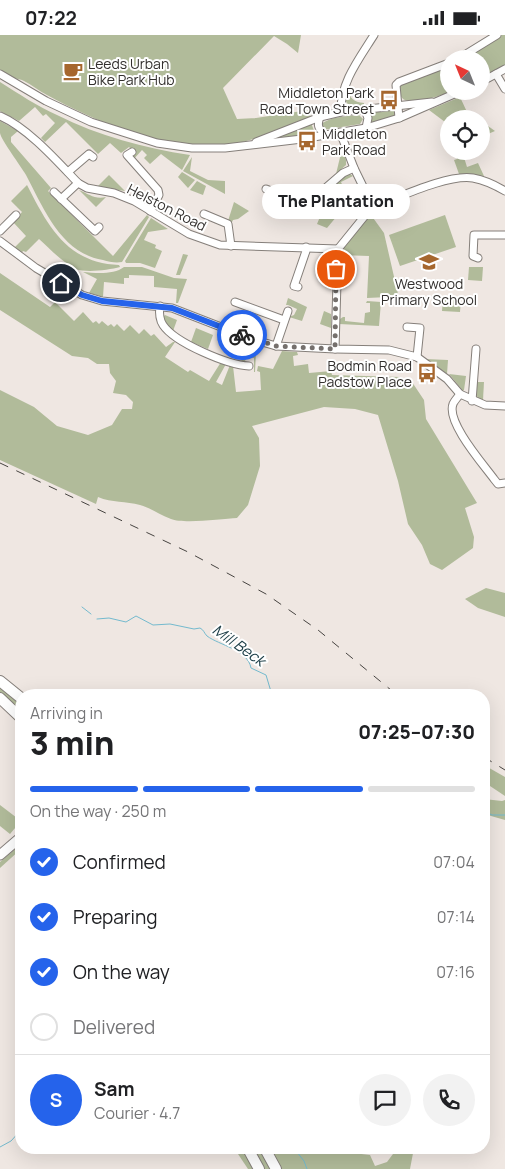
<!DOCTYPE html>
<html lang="en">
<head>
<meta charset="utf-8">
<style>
	:root { --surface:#fff; --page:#f2f2f2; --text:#202124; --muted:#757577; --line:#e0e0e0; --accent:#2563eb }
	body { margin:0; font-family:Manrope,sans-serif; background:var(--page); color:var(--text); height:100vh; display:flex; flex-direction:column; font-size:19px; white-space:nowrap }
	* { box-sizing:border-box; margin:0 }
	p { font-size:16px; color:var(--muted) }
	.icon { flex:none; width:28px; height:28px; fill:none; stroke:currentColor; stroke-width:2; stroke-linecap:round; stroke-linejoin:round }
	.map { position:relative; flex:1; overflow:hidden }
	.side { position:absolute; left:15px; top:654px; width:475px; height:465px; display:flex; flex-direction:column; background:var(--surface); border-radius:20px; box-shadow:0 5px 20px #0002 }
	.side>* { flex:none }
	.needle { width:32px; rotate:317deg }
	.controls { position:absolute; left:440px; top:15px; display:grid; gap:10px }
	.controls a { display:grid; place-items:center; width:50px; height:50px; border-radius:50%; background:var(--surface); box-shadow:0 5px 20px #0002; font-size:25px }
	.pin { position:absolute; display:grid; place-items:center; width:42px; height:42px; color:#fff; margin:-21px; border:2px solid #fff; border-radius:50%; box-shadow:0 1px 5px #0007 }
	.courier { position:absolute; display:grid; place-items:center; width:50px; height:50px; margin:-25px; border:4px solid #2563eb; border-radius:50%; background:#fff; color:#222; box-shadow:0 1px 6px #0007 }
	.bubble { position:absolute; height:35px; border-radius:18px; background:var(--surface); box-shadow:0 5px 20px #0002; font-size:16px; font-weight:800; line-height:35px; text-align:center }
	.head em { font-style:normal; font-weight:800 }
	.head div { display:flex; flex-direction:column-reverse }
	.head { display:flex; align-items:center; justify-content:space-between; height:85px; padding:0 15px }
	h1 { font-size:32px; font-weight:800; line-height:38px }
	.bar { display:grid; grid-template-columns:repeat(4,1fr); gap:8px 5px; align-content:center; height:60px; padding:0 15px }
	.bar i { height:6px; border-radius:4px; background:var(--line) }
	.bar .selected { background:var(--accent) }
	.bar p { grid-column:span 4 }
	.line { display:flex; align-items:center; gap:12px; padding:0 15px; border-top:1px solid var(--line) }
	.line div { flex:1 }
	.round { display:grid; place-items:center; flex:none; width:52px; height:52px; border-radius:26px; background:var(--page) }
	ol { padding:0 15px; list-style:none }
	li { display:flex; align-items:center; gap:15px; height:55px }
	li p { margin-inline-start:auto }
	li .icon { padding:5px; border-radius:50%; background:var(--accent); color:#fff; stroke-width:4 }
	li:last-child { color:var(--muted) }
	li i { width:28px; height:28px; border:2px solid var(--line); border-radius:50% }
	.status { display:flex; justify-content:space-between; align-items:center; height:35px; padding:0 25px; background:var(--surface); direction:ltr }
	.status svg { height:14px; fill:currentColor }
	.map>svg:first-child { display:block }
</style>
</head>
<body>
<div class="status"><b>07:22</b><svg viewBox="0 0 49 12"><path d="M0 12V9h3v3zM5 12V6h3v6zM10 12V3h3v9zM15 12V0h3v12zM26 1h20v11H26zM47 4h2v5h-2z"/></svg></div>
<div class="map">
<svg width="505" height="1134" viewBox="0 0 505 1134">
	<rect width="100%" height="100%" fill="#efe7e2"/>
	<g fill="#b1bb9a">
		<path d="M0 0H301L298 18 287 9 274 1 223 53 237 84 256 83 322 73 310 80 311 82C285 92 259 105 231 109 170 118 100 89 47 60 39 56 32 50 24 46 20 44 17 44 13 43 9 41 4 38 0 35Z"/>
		<path d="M502 0H505V30L492 38 491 37 481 43V24H462Z"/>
		<path d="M442 32 445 34 449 32V56H452C442 60 413 71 403 64 400 61 399 56 398 53L399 50Z"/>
		<path d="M0 47C19 59 37 71 57 80 99 101 144 113 190 120L182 135 161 119 150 129 144 123 147 120 142 115 132 126 130 123 134 117 129 112 121 118 110 108 98 119 66 87 45 107 41 103 55 88 46 79 43 81 35 72 19 86 0 76Z"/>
		<path d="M347 53C350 63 353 67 364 68V70C347 71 343 71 347 53Z"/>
		<path d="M460 62 467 77 477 84H449V90L429 75Z"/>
		<path d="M395 74 396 79 394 81 372 89 370 87 369 76Z"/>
		<path d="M359 80 363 84 360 89 323 95 321 89C330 82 347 81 359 80Z"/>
		<path d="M0 86 18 96 11 102V107L51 153 48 156 113 221 147 180 149 182 122 227C116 228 109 227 103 225 61 218 44 174 26 140 21 131 1 105 0 98 0 94 0 90 0 86Z"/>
		<path d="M481 86 495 96 481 102Z"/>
		<path d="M311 88 315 98 274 105 273 104Z"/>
		<path d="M342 114 346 125V130L336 139Z"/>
		<path d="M455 116H462L467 132 478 128 484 141 459 139 454 125 457 124Z"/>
		<path d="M192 122 190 136 208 145 225 146V159L183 136Z"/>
		<path d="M182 137 195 145 188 153 178 142Z"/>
		<path d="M345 139H350L353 141 341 147 347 161 344 163 342 175 327 193 317 189 327 165 323 163 325 158Z"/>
		<path d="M109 140 125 156 97 152Z"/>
		<path d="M197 146 206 151 203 160 190 155Z"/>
		<path d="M27 150C48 191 67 228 119 230L120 232C109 235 86 238 76 234 62 227 50 214 39 204L26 217 23 216 21 219 14 213 26 201 13 187 22 177 11 166Z"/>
		<path d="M79 155C89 159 95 165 106 162L96 172Z"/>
		<path d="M234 167 249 176 238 184 233 185 231 189 228 186Z"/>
		<path d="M371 180 384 198 398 259 388 262 367 263 369 221 340 220 344 212Z"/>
		<path d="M445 180 456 212 400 231 389 200Z"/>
		<path d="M151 183 168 194 148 197 144 205 156 210 155 213 162 216 155 233 140 228H126L125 226Z"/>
		<path d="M183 219 188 220 180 240H176Z"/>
		<path d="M124 232H142L174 243 187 244 178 268H176L177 254 154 252V241L129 240V243H124V249L104 247 103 262 89 258 97 244 83 237C95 238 114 240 124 232Z"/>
		<path d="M469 232H483L482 246 468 245Z"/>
		<path d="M0 238 50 272 55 267 74 286 83 277 93 288 96 286 99 289 102 286 108 291 111 289 114 292 117 289 124 296 130 290 139 299 144 294 151 301 154 299 166 312 173 307H175L165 322 188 337 190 335 209 346 221 327 226 329 216 347 222 350 230 330 233 331 236 357 261 355 260 337 257 336 258 331 273 334 282 316 297 317 298 320 293 321 294 331 308 329 309 338 331 336 332 340 400 342 412 347 424 365 426 384 477 468 465 473 474 502 473 513 442 535 430 529 422 510 408 489 398 446 378 380 355 374 324 372 252 391 259 403 260 431 248 470 237 483C223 484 183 489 171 484 160 480 151 473 140 470 126 466 112 468 98 462L96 469 0 425V355L34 372 57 391 88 400 112 390 122 374H132L133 367 126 360 113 358 116 346 110 338 109 329H97L88 323 72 321 0 275Z"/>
		<path d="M288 263 307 272 302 286 289 282 294 280 297 274 288 270H286Z"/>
		<path d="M443 263 461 264 460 277 442 276Z"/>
		<path d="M367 266 381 267 379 291 339 289 340 284 343 282H345V286L364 288 365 278 370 277V268H366Z"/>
		<path d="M324 276 331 279V293L320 289Z"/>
		<path d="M165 280 177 285 173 296 165 287 163 282Z"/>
		<path d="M196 293 213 300 208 314 191 307Z"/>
		<path d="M246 313 256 317 255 337H254V323L247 322 244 328 241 327Z"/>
		<path d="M425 324 448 325 447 339Z"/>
		<path d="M449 339 466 341 464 355 463 356Z"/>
		<path d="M477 347H484L483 365 479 364 476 360Z"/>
		<path d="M486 553 505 558V582L478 573 465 564Z"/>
		<path d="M0 649 21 668V678L0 659Z"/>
		<path d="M484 730 505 742V761L484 747Z"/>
		<path d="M484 764 502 766 505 765V785L484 779Z"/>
		<path d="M0 770 21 786 10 799 0 791Z"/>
		<path d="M21 809V814L0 833V827Z"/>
		<path d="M234 1113H242L254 1134H248Z"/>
		<path d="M253 1113H260L272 1134H265Z"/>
		<path d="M268 1113H318L327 1115 370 1120 375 1131 387 1127 393 1119 389 1113H414L410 1134H280Z"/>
	</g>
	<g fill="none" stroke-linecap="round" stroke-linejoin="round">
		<g stroke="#74bace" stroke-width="1">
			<path d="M82 572 91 579"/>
			<path d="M97 584 109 583 126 587 136 581 153 590 170 589 194 594 200 593C204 595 204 598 207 601 219 610 248 615 251 633L266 640 272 660"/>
			<path d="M484 776 492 780H505"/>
			<path d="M0 1112 11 1106 21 1095"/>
			<path d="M293 1112 304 1126 307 1134"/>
		</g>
		<defs>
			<g id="minor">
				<path d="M458 24 497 0"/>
				<path d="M0 39 46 66 91 87 157 108 192 113H225L302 104 366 93 399 83 461 56"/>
				<path d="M496 39 505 54"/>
				<path d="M481 47 505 34"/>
				<path d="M365 75 368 83 366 93"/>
				<path d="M341 77C340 48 359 24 374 0"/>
				<path d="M0 81C28 93 57 126 78 148L87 153 114 158 134 166 189 199 220 210 338 214"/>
				<path d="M320 82C317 90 318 93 324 99"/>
				<path d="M399 83 396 50 399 47 449 28"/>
				<path d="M340 97 354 133 373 172"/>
				<path d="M256 107 320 82 341 77 432 67"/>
				<path d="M132 117 127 120 158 155 159 160 150 176"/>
				<path d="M68 137 89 119 93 122"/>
				<path d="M266 154 286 162 321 157 343 138 354 133"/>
				<path d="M54 157 95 196 99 192"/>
				<path d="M61 164 78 148"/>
				<path d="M204 179 228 189 231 211"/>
				<path d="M0 196 16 180"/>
				<path d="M0 206 36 233 82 260 102 266 172 273 252 304 276 311 335 314 389 315 417 322 447 344 460 359 485 370 505 371"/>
				<path d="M478 223 473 221 474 200H505"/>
				<path d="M298 252 294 251 306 216V212"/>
				<path d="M235 267 284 285"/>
				<path d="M160 271C159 278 159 284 163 290 175 308 228 330 249 331"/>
				<path d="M407 292 420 293 417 322"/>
				<path d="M276 311 288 276"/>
				<path d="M335 314 338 214 368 177 373 172C398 163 447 139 473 143 484 145 495 150 505 156"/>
				<path d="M460 359C458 362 454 366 453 369 446 387 483 429 494 444L498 449 505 448"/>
				<path d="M472 366 476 314"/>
			</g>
			<path id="major" d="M0 820 21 802"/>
			<g id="highway">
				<path d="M0 646 21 663"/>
				<path d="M0 663 21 683"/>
				<path d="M247 1112 259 1134"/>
				<path d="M264 1112 276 1134"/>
			</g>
		</defs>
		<use href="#minor" stroke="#857f7a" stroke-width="9"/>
		<use href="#major" stroke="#857f7a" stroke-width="11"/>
		<use href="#highway" stroke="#857f7a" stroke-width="12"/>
		<use href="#minor" stroke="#fff" stroke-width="7"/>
		<use href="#major" stroke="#fff" stroke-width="9"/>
		<use href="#highway" stroke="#fff" stroke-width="10"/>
		<g stroke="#474441" stroke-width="1" stroke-dasharray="9 9" stroke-linecap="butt">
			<path d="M0 428 188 517 266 559 318 595 397 660"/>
			<path d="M484 722 505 735"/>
		</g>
	</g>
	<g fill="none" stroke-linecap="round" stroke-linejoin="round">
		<path stroke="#75706d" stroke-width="5" stroke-dasharray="0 9" d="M242 300 276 311 335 314 336 234"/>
		<path stroke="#2563eb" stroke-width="6" d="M61 248 82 260 102 266 172 273 242 300"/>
	</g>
	<defs>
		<symbol id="cafe-bare" viewBox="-9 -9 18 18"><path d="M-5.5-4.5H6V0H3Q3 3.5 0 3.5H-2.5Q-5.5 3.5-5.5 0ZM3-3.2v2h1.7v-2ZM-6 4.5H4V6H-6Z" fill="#a6672e" stroke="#fff" stroke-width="2.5" paint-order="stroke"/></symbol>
		<symbol id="bus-bare" viewBox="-9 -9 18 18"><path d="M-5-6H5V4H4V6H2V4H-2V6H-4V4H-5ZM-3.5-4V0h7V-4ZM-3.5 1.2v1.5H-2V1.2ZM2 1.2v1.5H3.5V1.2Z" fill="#a6672e" stroke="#fff" stroke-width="2.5" paint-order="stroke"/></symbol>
		<symbol id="school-bare" viewBox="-9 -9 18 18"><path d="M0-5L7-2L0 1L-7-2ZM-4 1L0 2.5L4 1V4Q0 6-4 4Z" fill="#a6672e" stroke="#fff" stroke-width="2.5" paint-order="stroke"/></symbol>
	</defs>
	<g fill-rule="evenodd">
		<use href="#cafe-bare" x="59" y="22" width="28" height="28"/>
		<use href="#bus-bare" x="375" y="51" width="28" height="28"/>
		<use href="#bus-bare" x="293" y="92" width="28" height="28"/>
		<use href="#school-bare" x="415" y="213" width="28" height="28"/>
		<use href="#bus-bare" x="413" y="324" width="28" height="28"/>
	</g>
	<g text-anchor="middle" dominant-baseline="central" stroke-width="4" stroke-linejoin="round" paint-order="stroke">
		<g font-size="14" fill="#33302e" stroke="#fff" text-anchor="start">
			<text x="88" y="28">Leeds Urban<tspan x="88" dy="16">Bike Park Hub</tspan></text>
			<text x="374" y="57" text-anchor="end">Middleton Park<tspan x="374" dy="16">Road Town Street</tspan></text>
			<text x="322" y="98">Middleton<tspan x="322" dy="16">Park Road</tspan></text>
			<text x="429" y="248" text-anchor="middle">Westwood<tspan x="429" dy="16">Primary School</tspan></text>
			<text x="412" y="330" text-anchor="end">Bodmin Road<tspan x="412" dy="16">Padstow Place</tspan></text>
		</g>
		<g font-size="14" fill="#33302e" stroke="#fff">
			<text transform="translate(167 172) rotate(27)">Helston Road</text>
		</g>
		<g font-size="15" font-style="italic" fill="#1b3d46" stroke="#fff">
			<text transform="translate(239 610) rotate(35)">Mill Beck</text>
		</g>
	</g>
</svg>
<div class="controls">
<a><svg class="needle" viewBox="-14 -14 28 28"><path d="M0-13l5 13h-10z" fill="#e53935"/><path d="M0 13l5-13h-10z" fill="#757577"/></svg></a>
<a><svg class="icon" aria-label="locate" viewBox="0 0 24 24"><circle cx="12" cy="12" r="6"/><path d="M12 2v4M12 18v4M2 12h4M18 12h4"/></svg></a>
</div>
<div class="pin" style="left:336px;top:234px;background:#ea580c"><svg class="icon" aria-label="bag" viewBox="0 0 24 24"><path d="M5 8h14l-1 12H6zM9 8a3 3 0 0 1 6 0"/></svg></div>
<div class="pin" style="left:61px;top:248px;background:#1f2937"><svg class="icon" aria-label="home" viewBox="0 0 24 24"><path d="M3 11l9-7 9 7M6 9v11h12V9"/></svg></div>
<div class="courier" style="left:242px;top:300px"><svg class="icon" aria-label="bike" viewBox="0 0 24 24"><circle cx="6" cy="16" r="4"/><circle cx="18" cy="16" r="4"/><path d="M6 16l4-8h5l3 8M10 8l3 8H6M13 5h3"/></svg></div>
<div class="bubble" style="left:262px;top:149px;width:148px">The Plantation</div>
<section class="side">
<div class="head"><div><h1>3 min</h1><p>Arriving in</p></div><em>07:25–07:30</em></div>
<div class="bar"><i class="selected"></i><i class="selected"></i><i class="selected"></i><i></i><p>On the way · 250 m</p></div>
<ol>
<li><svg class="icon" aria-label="check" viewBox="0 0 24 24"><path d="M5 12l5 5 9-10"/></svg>Confirmed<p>07:04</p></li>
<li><svg class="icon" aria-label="check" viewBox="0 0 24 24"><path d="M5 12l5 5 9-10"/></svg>Preparing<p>07:14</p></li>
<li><svg class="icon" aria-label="check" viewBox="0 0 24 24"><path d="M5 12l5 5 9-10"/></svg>On the way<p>07:16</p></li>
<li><i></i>Delivered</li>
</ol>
<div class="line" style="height:90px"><b class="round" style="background:var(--accent);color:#fff">S</b><div><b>Sam</b><p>Courier · 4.7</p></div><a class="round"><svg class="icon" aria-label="chat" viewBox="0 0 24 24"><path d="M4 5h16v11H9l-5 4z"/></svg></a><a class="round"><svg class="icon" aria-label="phone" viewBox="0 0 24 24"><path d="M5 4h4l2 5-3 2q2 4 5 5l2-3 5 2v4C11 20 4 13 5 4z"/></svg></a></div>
</section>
</div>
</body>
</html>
